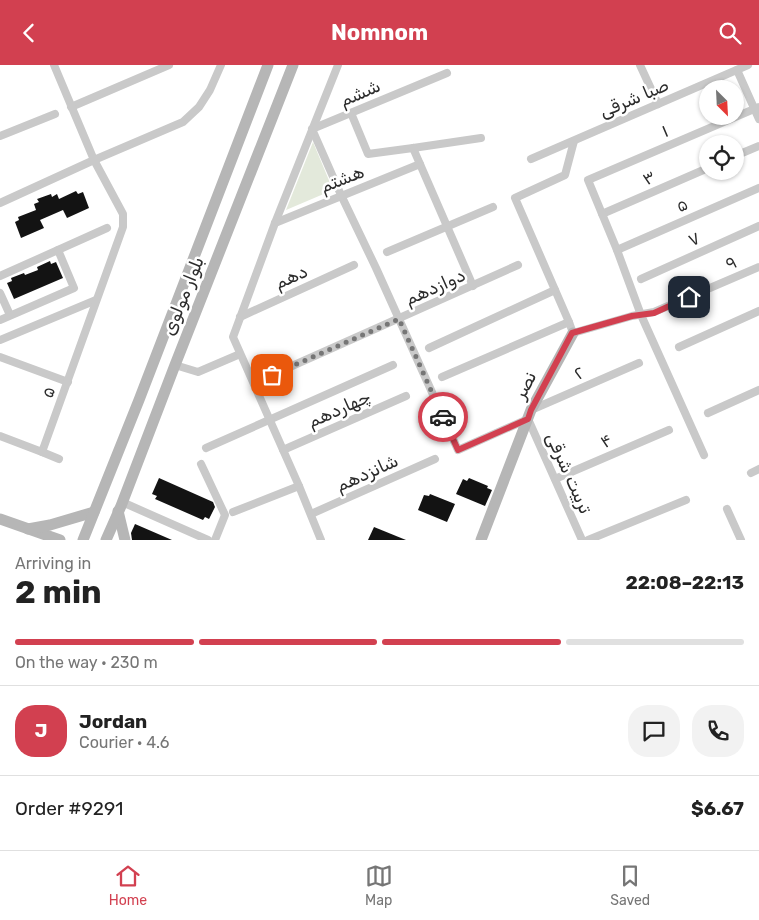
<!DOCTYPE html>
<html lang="en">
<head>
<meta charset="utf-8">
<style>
	:root { --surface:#fff; --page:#f2f2f2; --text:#222; --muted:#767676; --line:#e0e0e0; --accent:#d24050 }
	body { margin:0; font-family:Rubik,Cairo,sans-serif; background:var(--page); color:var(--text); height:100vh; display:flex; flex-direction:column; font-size:19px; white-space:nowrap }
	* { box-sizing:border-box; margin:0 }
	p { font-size:16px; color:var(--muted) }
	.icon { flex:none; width:28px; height:28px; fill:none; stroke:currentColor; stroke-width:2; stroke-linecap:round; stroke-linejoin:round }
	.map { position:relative; height:475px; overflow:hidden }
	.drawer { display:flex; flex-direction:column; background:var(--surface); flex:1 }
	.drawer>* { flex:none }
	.needle { width:32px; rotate:156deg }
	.tools { position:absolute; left:699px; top:15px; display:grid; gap:10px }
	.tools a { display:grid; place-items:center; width:45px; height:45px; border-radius:50%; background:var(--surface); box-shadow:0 1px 4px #0004; font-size:25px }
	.pin { position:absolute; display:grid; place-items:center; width:42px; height:42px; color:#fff; margin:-21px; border-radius:10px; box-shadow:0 2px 8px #0006 }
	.courier { position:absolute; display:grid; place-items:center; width:50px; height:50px; margin:-25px; border:4px solid #d24050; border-radius:50%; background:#fff; color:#222; box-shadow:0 1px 6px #0007 }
	.head em { font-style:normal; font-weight:700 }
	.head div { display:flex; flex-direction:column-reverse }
	.head { display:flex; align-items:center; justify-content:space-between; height:85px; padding:0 15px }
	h1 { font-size:32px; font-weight:700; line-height:38px }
	.bar { display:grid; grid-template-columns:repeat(4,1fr); gap:8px 5px; align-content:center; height:60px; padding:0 15px }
	.bar i { height:6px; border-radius:4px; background:var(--line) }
	.bar .selected { background:var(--accent) }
	.bar p { grid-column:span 4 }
	.line { display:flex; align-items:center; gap:12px; padding:0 15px; border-top:1px solid var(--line) }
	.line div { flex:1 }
	.round { display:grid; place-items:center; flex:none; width:52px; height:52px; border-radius:20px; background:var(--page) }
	header { display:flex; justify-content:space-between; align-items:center; height:65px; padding:0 15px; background:var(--accent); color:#fff; font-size:22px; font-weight:700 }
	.dock { display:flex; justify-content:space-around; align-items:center; height:70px; border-top:1px solid var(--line); background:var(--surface); font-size:14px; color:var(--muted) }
	.dock a { display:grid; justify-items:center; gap:2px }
	.dock .selected { color:var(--accent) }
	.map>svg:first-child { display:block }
</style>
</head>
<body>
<header><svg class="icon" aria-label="back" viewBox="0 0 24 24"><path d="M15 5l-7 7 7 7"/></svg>Nomnom<svg class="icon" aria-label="search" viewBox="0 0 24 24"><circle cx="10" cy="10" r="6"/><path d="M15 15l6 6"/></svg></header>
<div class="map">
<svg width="759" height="475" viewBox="0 0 759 475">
	<rect width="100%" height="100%" fill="#fff"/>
	<path fill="#e3e9db" d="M313 77 333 125 286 145Z"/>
	<g fill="#131313">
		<path d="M76 126 78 129 83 127 89 143 67 153 63 145 40 155 44 163 21 173 15 157 19 155 18 152 36 145 34 139 39 137 37 134 51 129 52 132 57 129 59 134Z"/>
		<path d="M50 196 51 199 56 197 63 213 14 234 7 218 12 216 11 213 24 208 25 210 38 205 37 202Z"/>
		<path d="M159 413 213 437 215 442 209 454 205 452 203 455 155 434 157 431 152 429Z"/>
		<path d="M469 413 488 421 487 423 492 425 485 441 456 429 463 414 467 416Z"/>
		<path d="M430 429 455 439 447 457 418 445 424 430 429 431Z"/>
		<path d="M135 459 172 475H132L131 468Z"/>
		<path d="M374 462 406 475H368Z"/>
	</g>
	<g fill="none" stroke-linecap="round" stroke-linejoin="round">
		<g stroke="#c9c9c9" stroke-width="8">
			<path d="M640 0 658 39"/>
			<path d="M737 5 759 54"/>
			<path d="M447 8 312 64 341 130 376 203 458 385 528 354 582 475"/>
			<path d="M71 42 169 0"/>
			<path d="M351 48 368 89 413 83 481 73"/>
			<path d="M0 71 55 49"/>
			<path d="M574 76 565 110 515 133 569 257 573 268 632 251 654 247 759 202"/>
			<path d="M413 83 473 221"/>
			<path d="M735 91 759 81"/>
			<path d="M531 94 748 0"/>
			<path d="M0 138 94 95 183 57 199 42 210 25 221 0"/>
			<path d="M602 149 708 103"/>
			<path d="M275 158 420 99"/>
			<path d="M617 185 759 123"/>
			<path d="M387 187 493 142"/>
			<path d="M0 211 107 163"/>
			<path d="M641 214 759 161"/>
			<path d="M0 228 10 250"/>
			<path d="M240 252 354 200"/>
			<path d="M0 255 74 223 58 185"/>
			<path d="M0 275 96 235"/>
			<path d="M679 282 759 246"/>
			<path d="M429 283 555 225"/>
			<path d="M0 292 68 317"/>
			<path d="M175 300 198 307 240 289"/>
			<path d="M442 312 569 257"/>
			<path d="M254 318 518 200"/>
			<path d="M531 345 639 298"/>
			<path d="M708 348 759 325"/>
			<path d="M0 371 42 387 123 162V149L94 95 54 0"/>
			<path d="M206 383 393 300"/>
			<path d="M283 385 406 331"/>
			<path d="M42 387 59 394"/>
			<path d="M704 390 641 250 617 185 588 115 759 42"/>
			<path d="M201 399 225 450 215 475"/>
			<path d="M751 408 759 404"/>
			<path d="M555 414 669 365"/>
			<path d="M122 437 208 475"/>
			<path d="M727 444 741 475"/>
			<path d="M233 447 299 421"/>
			<path d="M311 449 435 394"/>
			<path d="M321 475 299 421 233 272 275 158 338 0"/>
			<path d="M588 475 686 435"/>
		</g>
		<g stroke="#b6b6b6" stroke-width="11">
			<path d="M118 446 125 475"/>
			<path d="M0 454 60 475"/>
			<path d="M28 464 50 460 94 447"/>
			<path d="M83 475 139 335 268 0"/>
			<path d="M106 475 121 441 175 300 293 0"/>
			<path d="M481 475 531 345 573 268"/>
		</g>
	</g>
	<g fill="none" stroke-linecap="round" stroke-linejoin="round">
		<path stroke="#767676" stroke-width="5" stroke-dasharray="0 9" d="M272 310 399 254 443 352"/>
		<path stroke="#d24050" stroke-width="6" d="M443 352 458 385 528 354 531 345 572 268 632 251 654 248 689 232"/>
	</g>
	<g text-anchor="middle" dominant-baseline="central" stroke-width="5" stroke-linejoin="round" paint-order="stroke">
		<g font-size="18" fill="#2c2c2c" stroke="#fff">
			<text transform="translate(360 28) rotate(-23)">ششم</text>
			<text transform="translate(634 33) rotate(-23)">صبا شرقی</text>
			<text transform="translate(665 66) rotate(-23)">۱</text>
			<text transform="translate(649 113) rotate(-24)">۳</text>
			<text transform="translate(342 114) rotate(-22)">هشتم</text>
			<text transform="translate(682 140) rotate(-24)">۵</text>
			<text transform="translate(694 174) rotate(-24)">۷</text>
			<text transform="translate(731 198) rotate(-23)">۹</text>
			<text transform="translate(291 212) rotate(-24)">دهم</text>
			<text transform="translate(435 222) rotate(-24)">دوازدهم</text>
			<text transform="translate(183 231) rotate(-68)">بلوار مولوی</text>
			<text transform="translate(579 308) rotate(-23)">۲</text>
			<text transform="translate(525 320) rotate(-62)">نصر</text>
			<text transform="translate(48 327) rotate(-70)">۵</text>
			<text transform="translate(339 344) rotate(-24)">چهاردهم</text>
			<text transform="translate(606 376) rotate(-23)">۴</text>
			<text transform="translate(367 408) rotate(-24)">شانزدهم</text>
			<text transform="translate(569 408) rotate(66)">تربیت شرقی</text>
		</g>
	</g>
</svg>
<div class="tools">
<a><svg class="needle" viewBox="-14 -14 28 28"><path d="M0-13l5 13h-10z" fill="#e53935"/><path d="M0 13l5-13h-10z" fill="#767676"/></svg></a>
<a><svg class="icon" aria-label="locate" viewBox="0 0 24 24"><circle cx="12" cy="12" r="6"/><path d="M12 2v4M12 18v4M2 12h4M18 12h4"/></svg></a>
</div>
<div class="pin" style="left:272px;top:310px;background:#ea580c"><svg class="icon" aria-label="bag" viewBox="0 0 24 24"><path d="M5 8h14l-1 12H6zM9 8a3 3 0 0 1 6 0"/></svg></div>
<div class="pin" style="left:689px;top:232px;background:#1f2937"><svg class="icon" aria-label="home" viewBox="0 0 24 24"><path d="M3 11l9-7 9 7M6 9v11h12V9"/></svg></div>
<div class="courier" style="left:443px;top:352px"><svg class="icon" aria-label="car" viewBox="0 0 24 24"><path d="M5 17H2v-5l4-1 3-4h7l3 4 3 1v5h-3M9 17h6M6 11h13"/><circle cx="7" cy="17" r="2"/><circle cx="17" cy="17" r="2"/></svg></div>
</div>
<section class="drawer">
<div class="head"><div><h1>2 min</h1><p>Arriving in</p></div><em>22:08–22:13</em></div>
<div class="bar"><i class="selected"></i><i class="selected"></i><i class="selected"></i><i></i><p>On the way · 230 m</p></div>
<div class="line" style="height:90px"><b class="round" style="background:var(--accent);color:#fff">J</b><div><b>Jordan</b><p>Courier · 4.6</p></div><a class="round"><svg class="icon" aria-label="chat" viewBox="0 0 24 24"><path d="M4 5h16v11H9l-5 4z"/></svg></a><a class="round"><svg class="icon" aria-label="phone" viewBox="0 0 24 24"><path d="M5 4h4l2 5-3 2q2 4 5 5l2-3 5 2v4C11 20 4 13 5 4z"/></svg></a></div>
<div class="line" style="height:65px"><div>Order #9291</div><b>$6.67</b></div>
</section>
<nav class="dock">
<a class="selected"><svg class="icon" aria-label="home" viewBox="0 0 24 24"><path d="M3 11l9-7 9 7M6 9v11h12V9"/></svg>Home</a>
<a><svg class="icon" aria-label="map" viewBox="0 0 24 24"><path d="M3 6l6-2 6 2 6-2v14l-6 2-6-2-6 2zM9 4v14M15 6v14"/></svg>Map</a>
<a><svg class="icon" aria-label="saved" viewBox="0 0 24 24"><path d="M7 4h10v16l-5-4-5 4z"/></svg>Saved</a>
</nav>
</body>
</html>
